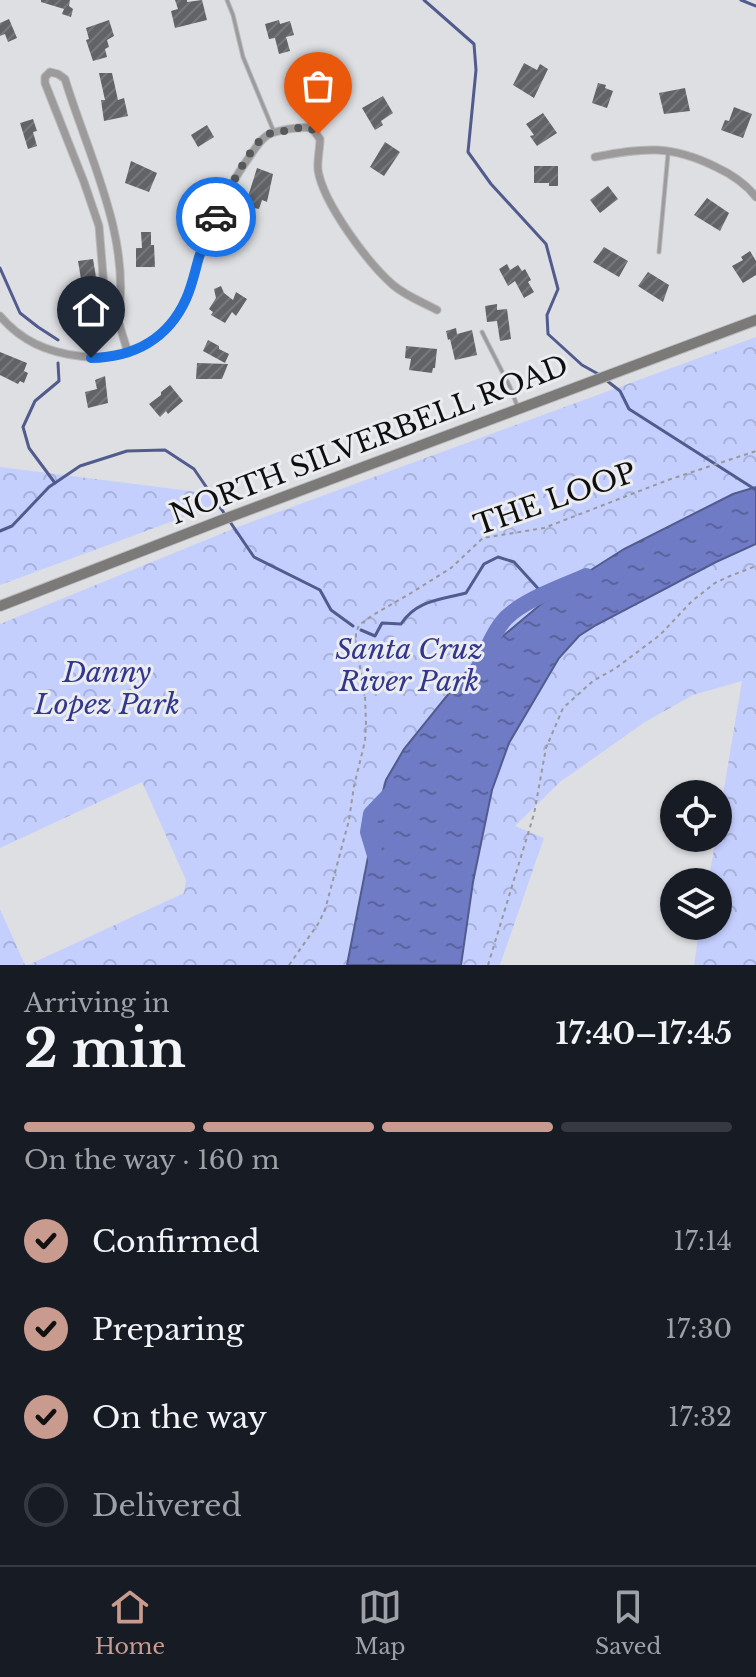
<!DOCTYPE html>
<html lang="en">
<head>
<meta charset="utf-8">
<style>
	:root { --surface:#171b24; --page:#20242c; --text:#f1f3f6; --muted:#9ea1a6; --line:#363941; --accent:#c89b8e }
	body { margin:0; font-family:"Libre Baskerville",serif; background:var(--page); color:var(--text); height:100vh; display:flex; flex-direction:column; font-size:30px; white-space:nowrap }
	* { box-sizing:border-box; margin:0 }
	p { font-size:26px; color:var(--muted) }
	.icon { flex:none; width:44px; height:44px; fill:none; stroke:currentColor; stroke-width:2; stroke-linecap:round; stroke-linejoin:round }
	.map { position:relative; height:965px; overflow:hidden }
	.details { display:flex; flex-direction:column; background:var(--surface); flex:1 }
	.details>* { flex:none }
	.tools { position:absolute; left:660px; top:780px; display:grid; gap:16px }
	.tools a { display:grid; place-items:center; width:72px; height:72px; border-radius:50%; background:var(--surface); box-shadow:0 2px 6px #0004; font-size:40px }
	.pin { position:absolute; display:grid; place-items:center; width:68px; height:68px; color:#fff; margin:-82px -34px; border-radius:50% 50% 50% 0; rotate:-45deg; box-shadow:0 0 8px #0007 }
	.pin .icon { rotate:45deg }
	.courier { position:absolute; display:grid; place-items:center; width:80px; height:80px; margin:-40px; border:6px solid #1a73e8; border-radius:50%; background:#fff; color:#222; box-shadow:0 2px 10px #0007 }
	.headline em { font-style:normal; font-weight:800 }
	.headline div { display:flex; flex-direction:column-reverse }
	.headline { display:flex; align-items:center; justify-content:space-between; height:136px; padding:0 24px }
	h1 { font-size:52px; font-weight:800; line-height:60px }
	.bar { display:grid; grid-template-columns:repeat(4,1fr); gap:12px 8px; align-content:center; height:96px; padding:0 24px }
	.bar i { height:10px; border-radius:6px; background:var(--line) }
	.bar .active { background:var(--accent) }
	.bar p { grid-column:span 4 }
	ol { padding:0 24px; list-style:none }
	li { display:flex; align-items:center; gap:24px; height:88px }
	li p { margin-inline-start:auto }
	li .icon { padding:8px; border-radius:50%; background:var(--accent); color:#111; stroke-width:4 }
	li:last-child { color:var(--muted) }
	li i { width:44px; height:44px; border:4px solid var(--line); border-radius:50% }
	.tab-bar { display:flex; justify-content:space-around; align-items:center; height:112px; border-top:2px solid var(--line); background:var(--surface); font-size:22px; color:var(--muted) }
	.tab-bar a { display:grid; justify-items:center; gap:4px }
	.tab-bar .active { color:var(--accent) }
	.map>svg:first-child { display:block }
</style>
</head>
<body>
<div class="map">
<svg width="756" height="965" viewBox="0 0 756 965">
	<defs>
		<pattern id="forest-crowns" width="20" height="18" patternUnits="userSpaceOnUse" patternTransform="scale(2)"><rect width="20" height="18" fill="#c5cffe"/><path d="M2 6a3 3 0 1 1 6 0M12 15a3 3 0 1 1 6 0" fill="none" stroke="#a8b1d9"/></pattern>
		<pattern id="water-ripples" width="26" height="14" patternUnits="userSpaceOnUse" patternTransform="scale(2)"><rect width="26" height="14" fill="#6f7bc4"/><path d="M2 4q2-2 4 0t4 0M15 11q2-2 4 0t4 0" fill="none" stroke="#5a639e"/></pattern>
		<pattern id="building-hatch" width="6" height="6" patternUnits="userSpaceOnUse" patternTransform="scale(2)"><rect width="6" height="6" fill="#626366"/><path d="M-1 1l2-2M0 6l6-6M5 7l2-2" fill="none" stroke="#77787a"/></pattern>
	</defs>
	<rect width="100%" height="100%" fill="#dedfe2"/>
	<g fill="url(#forest-crowns)">
		<path d="M756 337V965H694L700 926H718V882H708L716 838H718V824L742 681 693 695 645 722 560 782 515 826 544 838 500 965H28L184 893 186 880 142 782 0 848V624L240 526Z"/>
		<path d="M0 467 238 497 0 585Z"/>
		<path d="M0 909 25 965H0Z"/>
	</g>
	<path fill="url(#water-ripples)" stroke="#525b8e" stroke-width="2" d="M756 487V544L716 562 596 625 579 636 559 658 509 743 492 790 473 882 461 965H347L375 821 386 780 404 749 479 656 553 594 624 549 733 494Z"/>
	<g fill="none" stroke-linecap="round" stroke-linejoin="round">
		<g stroke="#525b8e" stroke-width="3">
			<path d="M424 0 474 44 476 70 468 152 491 184 546 244 558 289 547 315 548 334 582 365 600 375"/>
			<path d="M741 0 756 6"/>
			<path d="M0 268 20 313 38 327 58 340"/>
			<path d="M606 380 620 391 629 409 756 490"/>
			<path d="M55 483 29 448 23 427 35 401 59 381 58 363"/>
			<path d="M0 531 12 526 49 487 80 466 127 451 165 450 194 469 254 557 320 590 331 610 353 626"/>
			<path d="M361 630 375 636 382 623 401 624C417 600 440 600 466 593L484 564 498 557 514 562 544 595"/>
		</g>
		<g stroke="#6f7bc4" stroke-width="16">
			<path d="M478 669C486 652 493 632 506 618 525 599 562 587 586 576"/>
			<path d="M377 862 368 832 371 814 392 792"/>
		</g>
	</g>
	<g fill="url(#building-hatch)">
		<path d="M41 0H70L69 6 73 9 71 17 62 14 64 9 41 2Z"/>
		<path d="M175 0H187V2L202 0 207 20 175 28 171 11 178 9Z"/>
		<path d="M9 19 17 38 8 42 5 34 0 36V23Z"/>
		<path d="M109 20 114 36 107 40 109 47 105 49 107 57 93 61 86 40 89 39 86 28Z"/>
		<path d="M279 20 280 24 290 21 294 35 286 37 290 51 279 54 275 38 269 39 265 24Z"/>
		<path d="M524 63 537 70 540 64 548 69 534 98 513 85Z"/>
		<path d="M99 73H112L118 100 124 98 128 116 104 121 101 100H105Z"/>
		<path d="M598 83 606 85 605 88 613 91 607 108 592 103Z"/>
		<path d="M685 88 690 111 664 114 659 93Z"/>
		<path d="M383 96 393 113 381 121 383 125 375 130 362 108Z"/>
		<path d="M734 107 752 114 743 138 721 130 725 120 729 121Z"/>
		<path d="M543 113 557 133 537 146 530 136 534 135 526 124Z"/>
		<path d="M33 119 37 131 33 132 37 146 28 149 20 123Z"/>
		<path d="M207 125 214 137 198 147 191 135Z"/>
		<path d="M385 142 400 152 384 176 370 167Z"/>
		<path d="M131 161 157 173 149 192 125 183Z"/>
		<path d="M534 166H558V186H549V183H534Z"/>
		<path d="M257 168 273 174 267 202 262 200 259 209 245 206Z"/>
		<path d="M608 186 618 199 600 213 590 200Z"/>
		<path d="M707 198 729 213 720 231 694 215Z"/>
		<path d="M141 232H151V245H154L155 267H136V248H142Z"/>
		<path d="M604 247 628 261 619 277 593 262Z"/>
		<path d="M750 251 756 261V275L743 283 732 266 743 260 741 257Z"/>
		<path d="M93 259 98 289 83 291 78 261Z"/>
		<path d="M507 264 510 270 518 265 522 271 525 269 531 280 528 282 534 292 524 298 515 281 508 286 499 269Z"/>
		<path d="M648 272 669 285 663 302 638 286Z"/>
		<path d="M221 286 224 293 233 300 236 292 247 299 236 316 232 312 225 323 211 315 213 312 209 309 216 298 214 289Z"/>
		<path d="M497 304V310L507 309 511 339 500 341 497 321 487 322 485 306Z"/>
		<path d="M456 328 457 334 472 330 477 355 455 360 450 339 448 340 446 331Z"/>
		<path d="M208 340 219 346V349L229 354 225 363 203 351Z"/>
		<path d="M406 346 437 349 435 368H433L432 373 409 370 411 359 405 358Z"/>
		<path d="M0 352 27 363 24 371 28 373 24 383 20 381 18 384 0 375Z"/>
		<path d="M197 363 228 364 222 379H196Z"/>
		<path d="M105 376 108 403 88 408 85 392 97 389 95 380Z"/>
		<path d="M170 385 183 401 168 414 166 411 160 417 149 404 161 395V392Z"/>
	</g>
	<g fill="none" stroke-linecap="round" stroke-linejoin="round">
		<defs>
			<g id="service">
				<path d="M227 0 233 15 243 57 274 132"/>
				<path d="M659 252 668 154"/>
				<path d="M482 332 510 387 518 408"/>
			</g>
			<g id="minor">
				<path d="M595 157C643 148 670 144 716 167 731 174 746 184 756 197"/>
				<path d="M0 316C21 341 47 352 79 356 126 363 170 341 188 295 193 282 196 268 200 254 213 220 228 186 250 156 254 150 259 142 265 137 273 130 302 126 312 128L320 139C320 149 317 160 318 170 323 203 368 263 393 285 406 296 422 302 437 310"/>
				<path d="M118 320C132 238 88 155 65 79L58 74 50 72 45 77V83L84 182 99 226 104 287 108 308 118 320 128 353"/>
			</g>
			<path id="secondary" d="M0 606 227 518 756 320"/>
		</defs>
		<use href="#service" stroke="#b9babc" stroke-width="5"/>
		<use href="#minor" stroke="#b9babc" stroke-width="9"/>
		<use href="#secondary" stroke="#b9babc" stroke-width="12"/>
		<g stroke="#98999b" stroke-width="2" stroke-dasharray="4 4" stroke-linecap="butt">
			<path d="M289 965 318 924 325 910 349 820 354 786 365 741 366 725 365 696 356 644V633L359 625 373 615 411 593 451 568 483 538 544 528 668 480 756 451"/>
			<path d="M488 965 534 814 546 748 563 708 593 681 616 668 660 635 692 601 715 583 730 576 756 566"/>
		</g>
		<use href="#service" stroke="#9c9a9a" stroke-width="3"/>
		<use href="#minor" stroke="#9c9a9a" stroke-width="7"/>
		<use href="#secondary" stroke="#7c7979" stroke-width="10"/>
	</g>
	<g fill="none" stroke-linecap="round" stroke-linejoin="round">
		<path stroke="#57585a" stroke-width="8" stroke-dasharray="0 14.4" d="M216 217C225 197 248 149 265 136 272 131 281 132 289 130 301 127 309 125 318 134"/>
		<path stroke="#1a73e8" stroke-width="10" d="M91 358C134 357 168 339 186 299 192 286 195 271 199 257 204 244 210 230 216 217"/>
	</g>
	<g text-anchor="middle" dominant-baseline="central" stroke-width="6" stroke-linejoin="round" paint-order="stroke">
		<g font-size="28" fill="#0f0f10" stroke="#ebecef">
			<text transform="translate(369 440) rotate(-21)">NORTH SILVERBELL ROAD</text>
			<text transform="translate(555 499) rotate(-19)">THE LOOP</text>
		</g>
		<g font-size="28" font-style="italic" fill="#32368d" stroke="#ebecef">
			<text x="409" y="649">Santa Cruz<tspan x="409" dy="32">River Park</tspan></text>
			<text x="107" y="672">Danny<tspan x="107" dy="32">Lopez Park</tspan></text>
		</g>
	</g>
</svg>
<div class="tools">
<a><svg class="icon" aria-label="locate" viewBox="0 0 24 24"><circle cx="12" cy="12" r="6"/><path d="M12 2v4M12 18v4M2 12h4M18 12h4"/></svg></a>
<a><svg class="icon" aria-label="layers" viewBox="0 0 24 24"><path d="M12 4l9 5-9 5-9-5zM3 14l9 5 9-5"/></svg></a>
</div>
<div class="pin" style="left:318px;top:134px;background:#ea580c"><svg class="icon" aria-label="bag" viewBox="0 0 24 24"><path d="M5 8h14l-1 12H6zM9 8a3 3 0 0 1 6 0"/></svg></div>
<div class="pin" style="left:91px;top:358px;background:#1f2937"><svg class="icon" aria-label="home" viewBox="0 0 24 24"><path d="M3 11l9-7 9 7M6 9v11h12V9"/></svg></div>
<div class="courier" style="left:216px;top:217px"><svg class="icon" aria-label="car" viewBox="0 0 24 24"><path d="M5 17H2v-5l4-1 3-4h7l3 4 3 1v5h-3M9 17h6M6 11h13"/><circle cx="7" cy="17" r="2"/><circle cx="17" cy="17" r="2"/></svg></div>
</div>
<section class="details">
<div class="headline"><div><h1>2 min</h1><p>Arriving in</p></div><em>17:40–17:45</em></div>
<div class="bar"><i class="active"></i><i class="active"></i><i class="active"></i><i></i><p>On the way · 160 m</p></div>
<ol>
<li><svg class="icon" aria-label="check" viewBox="0 0 24 24"><path d="M5 12l5 5 9-10"/></svg>Confirmed<p>17:14</p></li>
<li><svg class="icon" aria-label="check" viewBox="0 0 24 24"><path d="M5 12l5 5 9-10"/></svg>Preparing<p>17:30</p></li>
<li><svg class="icon" aria-label="check" viewBox="0 0 24 24"><path d="M5 12l5 5 9-10"/></svg>On the way<p>17:32</p></li>
<li><i></i>Delivered</li>
</ol>
</section>
<nav class="tab-bar">
<a class="active"><svg class="icon" aria-label="home" viewBox="0 0 24 24"><path d="M3 11l9-7 9 7M6 9v11h12V9"/></svg>Home</a>
<a><svg class="icon" aria-label="map" viewBox="0 0 24 24"><path d="M3 6l6-2 6 2 6-2v14l-6 2-6-2-6 2zM9 4v14M15 6v14"/></svg>Map</a>
<a><svg class="icon" aria-label="saved" viewBox="0 0 24 24"><path d="M7 4h10v16l-5-4-5 4z"/></svg>Saved</a>
</nav>
</body>
</html>
